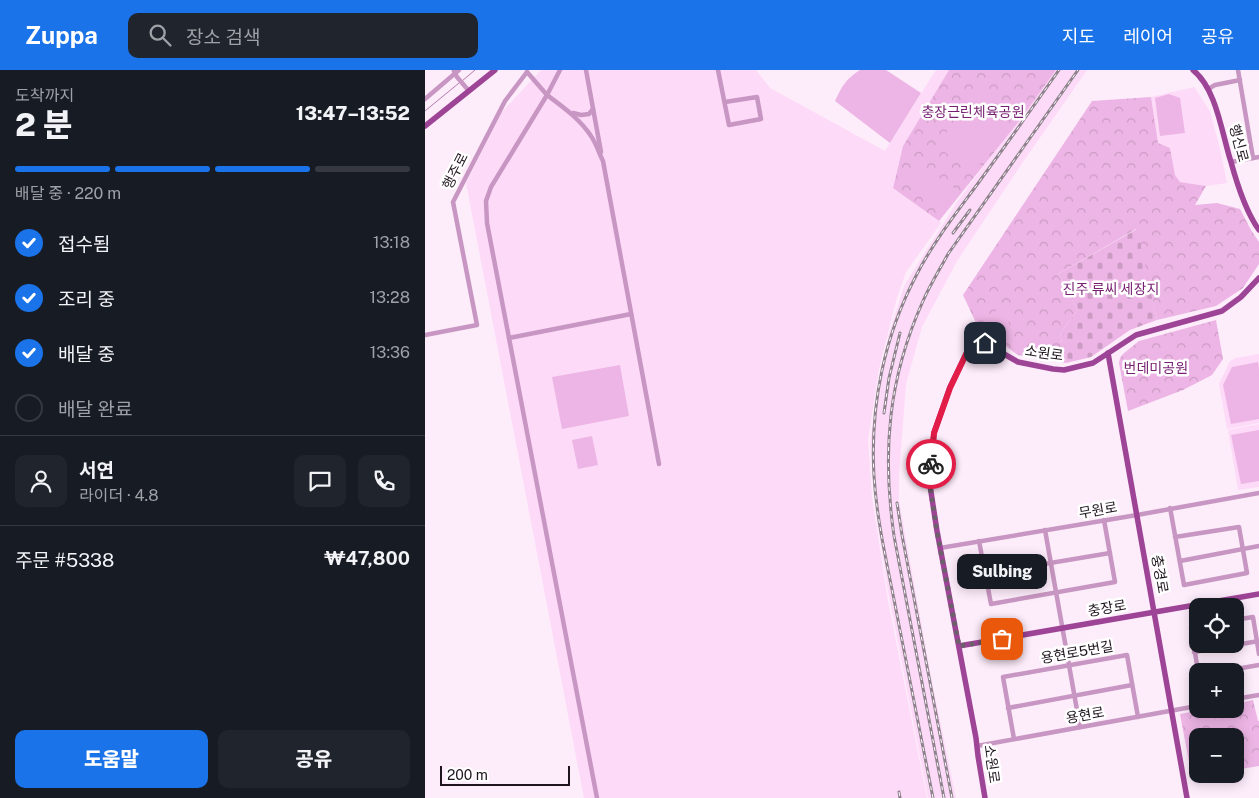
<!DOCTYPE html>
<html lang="ko">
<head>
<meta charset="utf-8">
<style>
	:root { --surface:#171b24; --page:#20242c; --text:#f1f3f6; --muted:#9ea1a6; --line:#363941; --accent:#1a73e8 }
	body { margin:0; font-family:"Public Sans","Noto Sans KR",sans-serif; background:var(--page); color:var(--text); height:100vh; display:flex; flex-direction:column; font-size:19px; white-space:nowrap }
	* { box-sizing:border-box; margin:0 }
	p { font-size:16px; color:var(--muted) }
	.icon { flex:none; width:28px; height:28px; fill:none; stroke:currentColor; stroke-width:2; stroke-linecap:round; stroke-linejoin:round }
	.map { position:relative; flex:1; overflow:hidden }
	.drawer { display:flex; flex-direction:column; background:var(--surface); width:425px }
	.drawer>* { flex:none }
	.controls { position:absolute; left:764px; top:528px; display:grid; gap:10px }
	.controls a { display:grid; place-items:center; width:55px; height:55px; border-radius:10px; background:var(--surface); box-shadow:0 2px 12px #0003; font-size:25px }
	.scale { position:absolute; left:15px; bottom:12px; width:130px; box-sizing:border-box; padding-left:5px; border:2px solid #1e151d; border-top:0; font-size:14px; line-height:18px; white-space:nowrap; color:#1e151d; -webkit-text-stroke:4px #fff; paint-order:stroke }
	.pin { position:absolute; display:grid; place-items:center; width:42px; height:42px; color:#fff; margin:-21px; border-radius:10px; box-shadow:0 2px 8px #0006 }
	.courier { position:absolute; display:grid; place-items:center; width:50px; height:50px; margin:-25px; border:4px solid #e11d48; border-radius:50%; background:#fff; color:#222; box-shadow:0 1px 6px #0007 }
	.bubble { position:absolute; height:35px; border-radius:10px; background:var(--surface); box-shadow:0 2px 12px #0003; font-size:16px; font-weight:800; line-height:35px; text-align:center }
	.headline em { font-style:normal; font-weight:800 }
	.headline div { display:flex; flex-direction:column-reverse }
	.headline { display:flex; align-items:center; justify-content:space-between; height:85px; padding:0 15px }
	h1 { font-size:32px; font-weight:800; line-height:38px }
	.bar { display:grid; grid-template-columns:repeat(4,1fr); gap:8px 5px; align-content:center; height:60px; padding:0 15px }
	.bar i { height:6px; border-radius:4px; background:var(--line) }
	.bar .active { background:var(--accent) }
	.bar p { grid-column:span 4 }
	.line { display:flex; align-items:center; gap:12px; padding:0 15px; border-top:1px solid var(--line) }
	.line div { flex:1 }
	.round { display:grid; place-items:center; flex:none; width:52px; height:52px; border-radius:10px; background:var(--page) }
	ol { padding:0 15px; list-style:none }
	li { display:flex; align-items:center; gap:15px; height:55px }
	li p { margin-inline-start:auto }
	li .icon { padding:5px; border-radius:50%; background:var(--accent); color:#fff; stroke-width:4 }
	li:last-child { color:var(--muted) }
	li i { width:28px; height:28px; border:2px solid var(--line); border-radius:50% }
	.button { display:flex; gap:10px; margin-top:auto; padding:10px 15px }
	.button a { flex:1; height:58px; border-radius:10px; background:var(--accent); color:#fff; font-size:20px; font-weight:800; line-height:58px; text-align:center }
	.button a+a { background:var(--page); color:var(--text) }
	header { display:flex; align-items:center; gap:30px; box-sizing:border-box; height:70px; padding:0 25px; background:var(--accent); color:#fff }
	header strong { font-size:24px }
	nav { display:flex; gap:28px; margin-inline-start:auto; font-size:18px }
	.search { width:350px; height:45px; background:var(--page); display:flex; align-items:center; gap:12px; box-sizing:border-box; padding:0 18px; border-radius:10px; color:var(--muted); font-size:19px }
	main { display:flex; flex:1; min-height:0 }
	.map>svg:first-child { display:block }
</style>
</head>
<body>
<header>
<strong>Zuppa</strong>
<div class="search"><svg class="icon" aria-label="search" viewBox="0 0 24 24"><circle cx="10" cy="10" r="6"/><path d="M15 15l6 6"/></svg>장소 검색</div>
<nav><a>지도</a><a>레이어</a><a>공유</a></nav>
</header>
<main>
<section class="drawer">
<div class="headline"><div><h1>2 분</h1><p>도착까지</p></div><em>13:47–13:52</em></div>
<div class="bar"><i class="active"></i><i class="active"></i><i class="active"></i><i></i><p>배달 중 · 220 m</p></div>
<ol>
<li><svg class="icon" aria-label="check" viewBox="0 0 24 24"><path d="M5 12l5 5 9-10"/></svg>접수됨<p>13:18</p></li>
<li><svg class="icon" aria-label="check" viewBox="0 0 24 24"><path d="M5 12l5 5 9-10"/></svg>조리 중<p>13:28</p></li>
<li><svg class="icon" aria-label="check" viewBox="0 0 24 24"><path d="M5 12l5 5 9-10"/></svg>배달 중<p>13:36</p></li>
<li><i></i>배달 완료</li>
</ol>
<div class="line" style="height:90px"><a class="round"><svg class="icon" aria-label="person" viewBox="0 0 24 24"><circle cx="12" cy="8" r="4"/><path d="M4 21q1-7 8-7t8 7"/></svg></a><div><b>서연</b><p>라이더 · 4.8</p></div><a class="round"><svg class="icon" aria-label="chat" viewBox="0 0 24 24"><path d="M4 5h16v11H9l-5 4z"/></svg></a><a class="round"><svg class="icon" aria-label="phone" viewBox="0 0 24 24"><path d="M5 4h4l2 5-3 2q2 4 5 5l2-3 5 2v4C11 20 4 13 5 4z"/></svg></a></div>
<div class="line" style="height:65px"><div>주문 #5338</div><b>₩47,800</b></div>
<div class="button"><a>도움말</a><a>공유</a></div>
</section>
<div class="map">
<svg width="834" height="728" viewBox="0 0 834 728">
	<defs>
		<pattern id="forest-crowns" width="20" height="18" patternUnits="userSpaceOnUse" patternTransform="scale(1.25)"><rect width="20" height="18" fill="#edb5e5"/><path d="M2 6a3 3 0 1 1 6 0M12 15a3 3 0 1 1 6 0" fill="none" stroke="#cb9bc4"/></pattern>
		<pattern id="cemetery-stones" width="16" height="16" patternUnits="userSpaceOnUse" patternTransform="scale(1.25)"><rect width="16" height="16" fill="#edb5e5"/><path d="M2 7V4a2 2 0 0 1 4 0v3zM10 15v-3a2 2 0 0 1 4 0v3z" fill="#cb9bc4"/></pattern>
	</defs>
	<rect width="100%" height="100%" fill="#fdecfa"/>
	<g fill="#fddaf8">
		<path d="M116 0H331L345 18 460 81 511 0H524L478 76 468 117 516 153 481 202 471 231 454 299 443 370 447 427 463 531 502 728H159L41 113 76 43Z"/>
		<path d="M629 0H662L598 92 532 191 497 257 481 314 474 405V431L506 607 531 728H503L463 521 451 443 445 373 450 338 464 264 479 216 532 132Z"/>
		<path d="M769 17 785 41 795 79 802 113 781 116 755 112 750 105 745 78 733 74 726 27Z"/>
		<path d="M834 284V353L802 359 794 314 805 291 811 288Z"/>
		<path d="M834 354V417L813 420 803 360Z"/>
	</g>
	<g fill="url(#forest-crowns)">
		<path d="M524 0H631L595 50 514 151 468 118 478 76Z"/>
		<path d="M726 27 733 73 745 78 750 105 755 112 781 116 770 135 792 133 815 139 826 160 834 172V194L818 218 791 236 732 250 711 159 633 204 653 240 635 263 641 293 593 285 553 257 538 225 667 31Z"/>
		<path d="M791 250 798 289 787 305 758 320 703 341 694 293 695 288 698 284 714 271Z"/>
		<path d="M828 630 833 651H834V696L810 700V666H772V704H791L767 708 755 644 781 639H810V634Z"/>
	</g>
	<path fill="url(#cemetery-stones)" d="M712 159 732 250 705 260 666 287 641 293 635 263 653 240 633 204Z"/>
	<g fill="#edb5e5">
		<path d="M435 0H461L496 23 465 73 410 31C417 16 420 10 435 0Z"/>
		<path d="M552 16 589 41 550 102 512 77Z"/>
		<path d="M744 24 755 28 760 63 735 66 730 28Z"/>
		<path d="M494 95 531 119 518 138 482 113Z"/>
		<path d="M571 240 584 241 583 270H569Z"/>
		<path d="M833 292 834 299V349L806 354 798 315 807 297Z"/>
		<path d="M195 295 204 346 137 359 127 307Z"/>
		<path d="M834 360V411L816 414 806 365Z"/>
		<path d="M167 366 173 395 153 399 147 370Z"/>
	</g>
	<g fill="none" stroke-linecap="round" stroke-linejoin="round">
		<g stroke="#b47bad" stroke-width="1">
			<path d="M37 11 50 0"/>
			<path d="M0 41 34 13"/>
		</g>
		<g stroke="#c896c2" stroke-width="4.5">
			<path d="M135 0 122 25C138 37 155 49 166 66 171 73 174 83 178 91L234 394"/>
			<path d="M161 0 176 82"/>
			<path d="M293 0 304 55 336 49 332 27 300 32"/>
			<path d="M813 0 828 88"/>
			<path d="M29 1 32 7 44 21"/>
			<path d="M102 2 122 25 66 117 61 131 62 153 172 728"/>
			<path d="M783 19 790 15 815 10"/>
			<path d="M0 29 34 0"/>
			<path d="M148 43 156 45 164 44 168 39"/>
			<path d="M806 92 834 87"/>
			<path d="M0 265 52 255 28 132 80 31 102 2"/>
			<path d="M84 268 206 244"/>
			<path d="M745 438 746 443 759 515 822 503 814 457 750 467"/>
			<path d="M620 460 655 657"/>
			<path d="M554 471 566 534 690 512 679 450"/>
			<path d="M515 478 712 445 834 423"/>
			<path d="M755 491 834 476"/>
			<path d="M560 504 685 483"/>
			<path d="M810 550 828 547 834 584"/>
			<path d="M772 557 766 558 773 601"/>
			<path d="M769 582 834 571"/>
			<path d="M800 601 834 595"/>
			<path d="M810 629 834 625"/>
			<path d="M583 638 707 615"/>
			<path d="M589 669 578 607 702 585 713 647"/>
			<path d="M552 676 772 636"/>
		</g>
		<g stroke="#9e4497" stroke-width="5.5">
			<path d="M768 0C792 19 797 65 806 92 812 114 821 142 834 160"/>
			<path d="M0 56 70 0"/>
			<path d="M683 283 762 728"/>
			<path d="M534 576 834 524"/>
			<path d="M560 728 553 686 551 668 512 461 504 409 509 363 525 317 544 278 551 273H560L593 292 628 299 639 300 668 293 711 265 797 241 816 227 834 208"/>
		</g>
		<defs>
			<g id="rail">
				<path d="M528 163 545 140"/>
				<path d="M459 343 464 308 475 263"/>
				<path d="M472 433 477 465 527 728"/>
				<path d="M474 722 475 728"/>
				<path d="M508 728C496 669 485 609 473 550 464 502 452 454 449 406 445 336 459 266 492 204 509 171 532 142 554 112 581 75 608 37 634 0"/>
				<path d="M519 728 469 466C457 382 463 309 498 231 505 215 515 199 523 184L653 0"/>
			</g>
		</defs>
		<use href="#rail" stroke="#8f828d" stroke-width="3"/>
		<use href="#rail" stroke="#fff" stroke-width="1" stroke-dasharray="4" stroke-linecap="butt"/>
	</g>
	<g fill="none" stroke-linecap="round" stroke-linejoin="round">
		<path stroke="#6c606a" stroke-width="5" stroke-dasharray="0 9" d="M506 394 504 409 512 462 534 576 577 569"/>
		<path stroke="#e11d48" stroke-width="6" d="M506 394 509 363 525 318 544 278 551 273H560"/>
	</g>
	<g text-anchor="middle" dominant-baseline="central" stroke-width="5" stroke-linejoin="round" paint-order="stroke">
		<g font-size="14" fill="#771f71" stroke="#fff">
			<text x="548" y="42">충장근린체육공원</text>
			<text x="686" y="219">진주 류씨 세장지</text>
			<text x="731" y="298">번데미공원</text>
		</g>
		<g font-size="14" fill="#1e151d" stroke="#fff">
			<text transform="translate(814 73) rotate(75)">행신로</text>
			<text transform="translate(30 101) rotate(-63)">행주로</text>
			<text transform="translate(619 283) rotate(8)">소원로</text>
			<text transform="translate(673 440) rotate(-10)">무원로</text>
			<text transform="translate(735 504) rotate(80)">충경로</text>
			<text transform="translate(682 538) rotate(-10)">충장로</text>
			<text transform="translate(652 582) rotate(-10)">용현로5번길</text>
			<text transform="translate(660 645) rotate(-10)">용현로</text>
			<text transform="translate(567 694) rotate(82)">소원로</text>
		</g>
	</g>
</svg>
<div class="controls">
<a><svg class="icon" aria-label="locate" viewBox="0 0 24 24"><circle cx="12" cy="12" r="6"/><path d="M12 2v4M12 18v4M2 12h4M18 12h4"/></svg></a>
<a>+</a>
<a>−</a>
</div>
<div class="scale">200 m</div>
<div class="pin" style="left:577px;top:569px;background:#ea580c"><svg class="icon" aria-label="bag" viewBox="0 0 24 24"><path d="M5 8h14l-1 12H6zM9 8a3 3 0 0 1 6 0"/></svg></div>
<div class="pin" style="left:560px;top:273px;background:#1f2937"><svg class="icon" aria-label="home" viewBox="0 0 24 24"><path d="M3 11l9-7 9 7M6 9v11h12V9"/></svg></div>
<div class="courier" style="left:506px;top:394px"><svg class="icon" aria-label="bike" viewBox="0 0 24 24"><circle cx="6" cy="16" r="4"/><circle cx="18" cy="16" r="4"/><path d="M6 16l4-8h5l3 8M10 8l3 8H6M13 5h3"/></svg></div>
<div class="bubble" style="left:532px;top:484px;width:90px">Sulbing</div>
</div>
</main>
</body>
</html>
